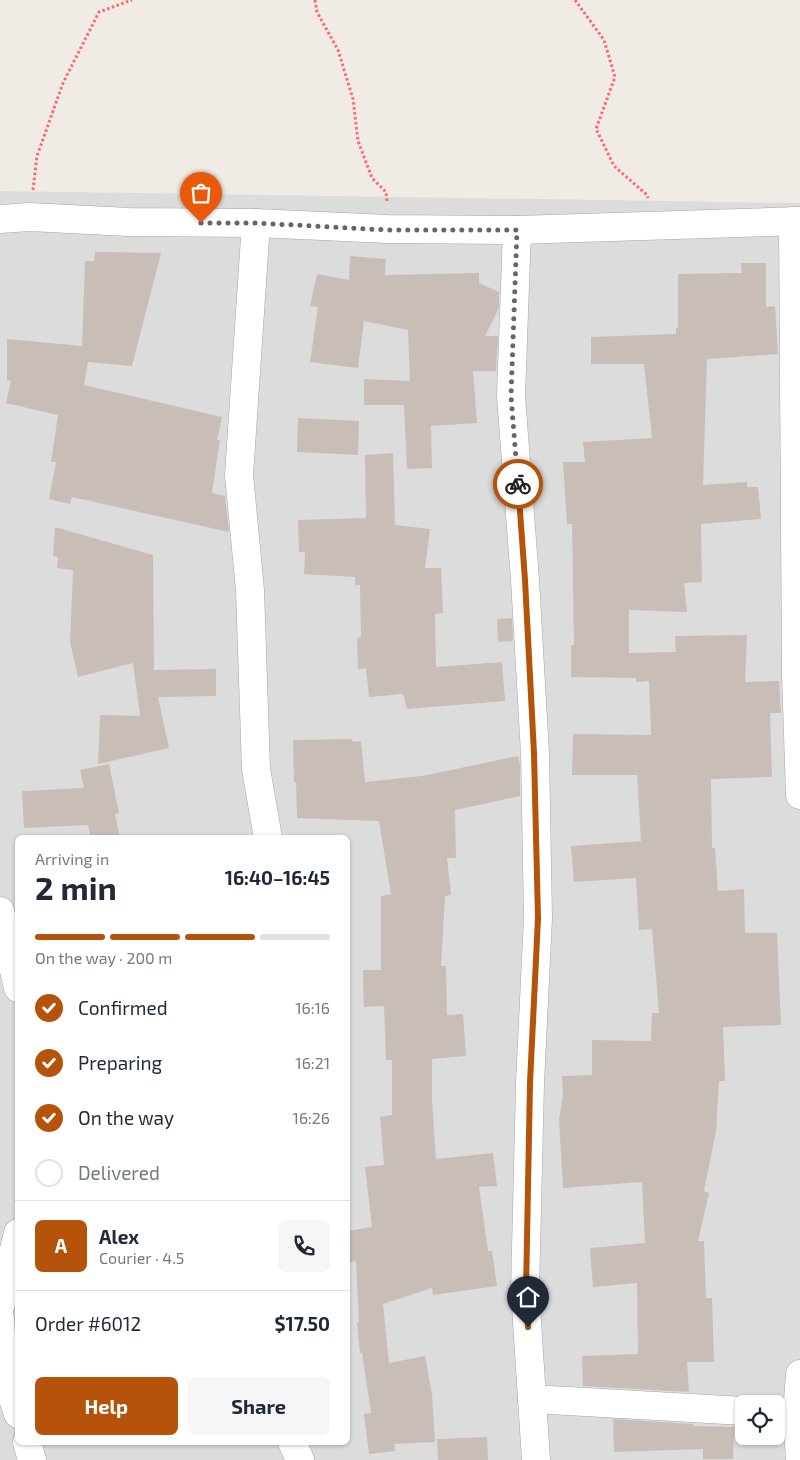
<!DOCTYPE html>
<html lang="en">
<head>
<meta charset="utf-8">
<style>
	:root { --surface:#fff; --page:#f6f6f7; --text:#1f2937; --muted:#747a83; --line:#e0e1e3; --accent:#b45309 }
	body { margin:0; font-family:"Exo 2",sans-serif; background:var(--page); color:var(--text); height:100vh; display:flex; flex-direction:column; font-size:19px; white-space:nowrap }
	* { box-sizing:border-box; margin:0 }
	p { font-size:16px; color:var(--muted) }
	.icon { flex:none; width:28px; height:28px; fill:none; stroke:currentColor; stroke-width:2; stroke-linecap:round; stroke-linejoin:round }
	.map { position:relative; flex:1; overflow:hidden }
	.side { position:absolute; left:15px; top:835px; width:335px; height:610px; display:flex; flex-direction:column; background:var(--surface); border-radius:8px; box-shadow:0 1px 4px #0004 }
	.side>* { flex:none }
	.tools { position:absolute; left:735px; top:1395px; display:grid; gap:10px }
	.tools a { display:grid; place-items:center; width:50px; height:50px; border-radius:8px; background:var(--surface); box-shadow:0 1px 4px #0004; font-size:25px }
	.pin { position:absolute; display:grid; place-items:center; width:42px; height:42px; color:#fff; margin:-51px -21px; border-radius:50% 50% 50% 0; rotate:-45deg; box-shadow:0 0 5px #0007 }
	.pin .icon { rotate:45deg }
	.courier { position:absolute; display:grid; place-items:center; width:50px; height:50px; margin:-25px; border:4px solid #b45309; border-radius:50%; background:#fff; color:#222; box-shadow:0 1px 6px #0007 }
	.headline em { font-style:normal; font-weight:700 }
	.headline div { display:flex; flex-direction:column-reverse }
	.headline { display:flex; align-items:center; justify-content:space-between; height:85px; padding:0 20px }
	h1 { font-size:32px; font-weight:700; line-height:38px }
	.bar { display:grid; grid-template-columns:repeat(4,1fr); gap:8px 5px; align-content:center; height:60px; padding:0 20px }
	.bar i { height:6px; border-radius:4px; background:var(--line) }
	.bar .active { background:var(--accent) }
	.bar p { grid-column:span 4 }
	.line { display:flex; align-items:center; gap:12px; padding:0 20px; border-top:1px solid var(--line) }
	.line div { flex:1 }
	.round { display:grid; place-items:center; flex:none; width:52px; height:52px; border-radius:8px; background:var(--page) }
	ol { padding:0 20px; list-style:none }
	li { display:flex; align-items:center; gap:15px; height:55px }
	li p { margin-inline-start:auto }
	li .icon { padding:5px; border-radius:50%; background:var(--accent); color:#fff; stroke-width:4 }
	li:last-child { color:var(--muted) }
	li i { width:28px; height:28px; border:2px solid var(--line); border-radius:50% }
	.cta { display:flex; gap:10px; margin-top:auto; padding:10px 20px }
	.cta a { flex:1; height:58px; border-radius:8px; background:var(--accent); color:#fff; font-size:20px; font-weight:700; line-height:58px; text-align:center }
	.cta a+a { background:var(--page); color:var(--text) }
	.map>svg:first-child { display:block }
</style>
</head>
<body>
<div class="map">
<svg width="800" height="1460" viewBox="0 0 800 1460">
	<rect width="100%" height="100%" fill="#f1ebe5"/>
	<path fill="#dddcdc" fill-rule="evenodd" d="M0 191 800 203V1460H0ZM18 838H348V1442H18ZM744 1404H776V1436H744Z"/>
	<g fill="#c9bdb8">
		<path d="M95 252 161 253 132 366 88 362 84 385 222 417 217 440H220L212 493 225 496 229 532 72 497 70 504 49 499 56 462H51L58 415 6 403 11 381 7 380V339L82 346 85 261H94Z"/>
		<path d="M350 256 386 259 385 275 479 273V283L499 292V308L485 336H498L496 371H473L477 423 431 426 432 468 407 469 404 405H364V379L410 381 408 330 364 321 358 368 310 362 318 307 310 306 317 274 349 280Z"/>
		<path d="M741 263H766V307L775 306 778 354 707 359 703 485 747 482V487H758L761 519 701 524 702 582 684 583 687 612 629 610V653L676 652 675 636 747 635 745 682 779 681 781 713H770L772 777 711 779 712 848H715L718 891 744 889 745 933H777L781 1025 723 1027 725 1081H719L716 1132 704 1191 709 1193 698 1241H704L706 1298H712L714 1362H687L689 1392 583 1386 582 1356 638 1354 637 1283 593 1287 590 1248 645 1243 642 1182 563 1188 559 1120 563 1095 562 1076 592 1075V1040L651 1041 652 1013H659L652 929 639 930 636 878 574 882 571 846 641 841 637 775H572L573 734 651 735 649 681 636 682V678L571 677V645H574L572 524H567L563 462H585L583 442 652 438 644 364H591V337L676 334V328H678V274L742 273Z"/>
		<path d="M298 418 359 421 358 455 297 452Z"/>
		<path d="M393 453 395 525 430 529 425 568H441L443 613 435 614 436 667 502 662 505 701 407 709 403 694 369 697 366 668 358 669 357 638 361 637 360 585H355V577L304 574 305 552H299L298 520 366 518 365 455Z"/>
		<path d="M55 527 153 555 154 670 216 669V696L158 697 169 748 98 764 100 715 140 716 133 663 78 677 70 642 73 570 57 568 58 557 53 556Z"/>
		<path d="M512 618 513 641 498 642 497 619Z"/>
		<path d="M352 739 353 742 361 741 365 782 422 776 518 756 520 765V796L455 810 456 858H447L451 895 445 896 441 966H446L447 1015 463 1014 466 1056 432 1059V1100L436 1159 493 1153 497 1186 479 1187 488 1251H492L497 1286 433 1295 432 1288 383 1304 389 1363 425 1356 432 1394 435 1442 394 1444 395 1451 369 1454 364 1414 371 1413 362 1353H360L357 1322H359L356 1261 348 1263V1231L372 1227 365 1167 384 1165 380 1117 392 1115V1060H386L384 1006 364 1007 363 982V970H381V896L391 894 379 821 297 818 296 782H294L293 740Z"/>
		<path d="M109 764 119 813 115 814 120 838H91L88 825 24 828 22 791 84 788 80 770Z"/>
		<path d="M613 1419 693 1424V1426L734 1427 733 1459H703V1449L614 1452Z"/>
		<path d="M487 1437 488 1460H438L437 1439Z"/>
	</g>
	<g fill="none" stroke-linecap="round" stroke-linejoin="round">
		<defs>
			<g id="minor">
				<path d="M0 219 29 217 129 222 256 223 388 229 517 230 800 221"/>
				<path d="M793 221 796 674 800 795"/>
				<path d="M256 223 239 475 250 590 256 769 268 838"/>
				<path d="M517 230 511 396 525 580 535 753 538 918 530 1083 525 1291 536 1460"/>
				<path d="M0 911 18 988"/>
				<path d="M0 1307 18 1233"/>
				<path d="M0 1318 3 1368 18 1414"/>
				<path d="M532 1399 744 1411"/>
				<path d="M27 1442 32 1460"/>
				<path d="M292 1442 300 1460"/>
				<path d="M800 1460 797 1414 800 1374"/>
			</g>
		</defs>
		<use href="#minor" stroke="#a6a6a6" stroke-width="29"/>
		<g stroke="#ff686a" stroke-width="3" stroke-dasharray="2.5 2.5" stroke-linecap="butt">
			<path d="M315 0 317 12 338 50 353 99 358 141 372 178 386 192 387 201"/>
			<path d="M575 0 604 40 615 77 596 129 614 166 647 195 648 198"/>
			<path d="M33 190 37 156 63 83 99 12 132 0"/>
		</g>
		<use href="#minor" stroke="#fff" stroke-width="28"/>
	</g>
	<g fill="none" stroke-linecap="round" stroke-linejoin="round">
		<path stroke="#686664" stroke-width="5" stroke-dasharray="0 9" d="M201 223H256L388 230H517L511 396 518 484"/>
		<path stroke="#b45309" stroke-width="6" d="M518 484 525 580 534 753 538 918 530 1083 526 1291 528 1327"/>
	</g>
</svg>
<div class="tools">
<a><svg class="icon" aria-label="locate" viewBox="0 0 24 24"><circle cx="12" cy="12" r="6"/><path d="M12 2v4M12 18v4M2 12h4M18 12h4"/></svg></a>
</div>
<div class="pin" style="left:201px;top:223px;background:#ea580c"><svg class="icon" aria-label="bag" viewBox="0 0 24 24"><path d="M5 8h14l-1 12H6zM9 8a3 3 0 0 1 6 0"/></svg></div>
<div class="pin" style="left:528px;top:1327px;background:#1f2937"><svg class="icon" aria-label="home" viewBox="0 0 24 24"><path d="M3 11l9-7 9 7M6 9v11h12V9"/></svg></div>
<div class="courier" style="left:518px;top:484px"><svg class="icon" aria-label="bike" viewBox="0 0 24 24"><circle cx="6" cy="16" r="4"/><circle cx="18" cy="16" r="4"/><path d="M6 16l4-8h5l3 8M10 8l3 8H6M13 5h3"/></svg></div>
<section class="side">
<div class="headline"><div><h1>2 min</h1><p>Arriving in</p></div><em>16:40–16:45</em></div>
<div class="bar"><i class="active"></i><i class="active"></i><i class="active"></i><i></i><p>On the way · 200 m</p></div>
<ol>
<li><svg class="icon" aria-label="check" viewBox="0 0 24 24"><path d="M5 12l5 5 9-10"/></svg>Confirmed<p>16:16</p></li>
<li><svg class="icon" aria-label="check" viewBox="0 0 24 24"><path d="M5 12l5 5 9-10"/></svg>Preparing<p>16:21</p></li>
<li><svg class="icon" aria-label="check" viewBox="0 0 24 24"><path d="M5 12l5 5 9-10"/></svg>On the way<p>16:26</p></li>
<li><i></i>Delivered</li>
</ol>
<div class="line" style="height:90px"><b class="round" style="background:var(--accent);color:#fff">A</b><div><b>Alex</b><p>Courier · 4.5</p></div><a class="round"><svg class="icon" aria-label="phone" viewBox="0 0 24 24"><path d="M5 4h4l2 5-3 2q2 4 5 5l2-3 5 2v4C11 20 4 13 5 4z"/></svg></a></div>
<div class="line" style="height:65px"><div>Order #6012</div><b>$17.50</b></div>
<div class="cta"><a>Help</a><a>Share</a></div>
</section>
</div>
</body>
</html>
